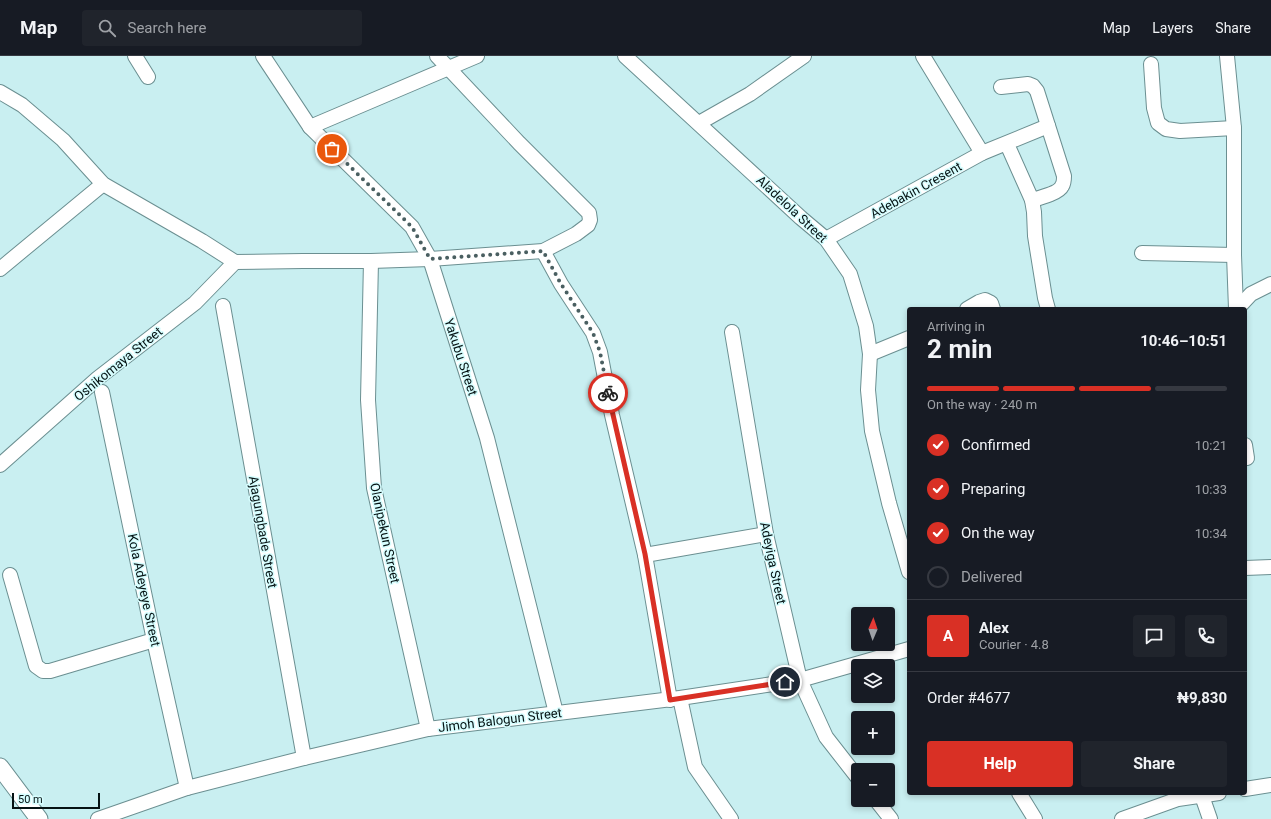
<!DOCTYPE html>
<html lang="en">
<head>
<meta charset="utf-8">
<style>
	:root { --surface:#171b24; --page:#20242c; --text:#f1f3f6; --muted:#9ea1a6; --line:#363941; --accent:#d93025 }
	body { margin:0; font-family:Roboto,sans-serif; background:var(--page); color:var(--text); height:100vh; display:flex; flex-direction:column; font-size:15px; white-space:nowrap }
	* { box-sizing:border-box; margin:0 }
	p { font-size:13px; color:var(--muted) }
	.icon { flex:none; width:22px; height:22px; fill:none; stroke:currentColor; stroke-width:2; stroke-linecap:round; stroke-linejoin:round }
	.map { position:relative; flex:1; overflow:hidden }
	.details { position:absolute; left:907px; top:251px; width:340px; height:488px; display:flex; flex-direction:column; background:var(--surface); border-radius:4px; box-shadow:0 2px 6px #0003 }
	.details>* { flex:none }
	.needle { width:26px; rotate:2deg }
	.buttons { position:absolute; left:851px; top:551px; display:grid; gap:8px }
	.buttons a { display:grid; place-items:center; width:44px; height:44px; border-radius:4px; background:var(--surface); box-shadow:0 2px 6px #0003; font-size:20px }
	.scale { position:absolute; left:12px; bottom:10px; width:88px; box-sizing:border-box; padding-left:4px; border:2px solid #051213; border-top:0; font-size:11px; line-height:14px; white-space:nowrap; color:#051213; -webkit-text-stroke:3px #d6fdfe; paint-order:stroke }
	.pin { position:absolute; display:grid; place-items:center; width:34px; height:34px; color:#fff; margin:-17px; border:2px solid #fff; border-radius:50%; box-shadow:0 1px 4px #0007 }
	.courier { position:absolute; display:grid; place-items:center; width:40px; height:40px; margin:-20px; border:3px solid #d93025; border-radius:50%; background:#fff; color:#222; box-shadow:0 1px 5px #0007 }
	.summary em { font-style:normal; font-weight:700 }
	.summary div { display:flex; flex-direction:column-reverse }
	.summary { display:flex; align-items:center; justify-content:space-between; height:68px; padding:0 20px }
	h1 { font-size:26px; font-weight:700; line-height:30px }
	.bar { display:grid; grid-template-columns:repeat(4,1fr); gap:6px 4px; align-content:center; height:48px; padding:0 20px }
	.bar i { height:5px; border-radius:3px; background:var(--line) }
	.bar .active { background:var(--accent) }
	.bar p { grid-column:span 4 }
	.line { display:flex; align-items:center; gap:10px; padding:0 20px; border-top:1px solid var(--line) }
	.line div { flex:1 }
	.round { display:grid; place-items:center; flex:none; width:42px; height:42px; border-radius:4px; background:var(--page) }
	ol { padding:0 20px; list-style:none }
	li { display:flex; align-items:center; gap:12px; height:44px }
	li p { margin-inline-start:auto }
	li .icon { padding:4px; border-radius:50%; background:var(--accent); color:#fff; stroke-width:4 }
	li:last-child { color:var(--muted) }
	li i { width:22px; height:22px; border:2px solid var(--line); border-radius:50% }
	.action { display:flex; gap:8px; margin-top:auto; padding:8px 20px }
	.action a { flex:1; height:46px; border-radius:4px; background:var(--accent); color:#fff; font-size:16px; font-weight:700; line-height:46px; text-align:center }
	.action a+a { background:var(--page); color:var(--text) }
	header { display:flex; align-items:center; gap:24px; box-sizing:border-box; height:56px; padding:0 20px; background:var(--surface); border-bottom:1px solid var(--line) }
	header strong { font-size:19px }
	nav { display:flex; gap:22px; margin-inline-start:auto; font-size:14px }
	.search { width:280px; height:36px; background:var(--page); display:flex; align-items:center; gap:10px; box-sizing:border-box; padding:0 14px; border-radius:4px; color:var(--muted); font-size:15px }
	.map>svg:first-child { display:block }
</style>
</head>
<body>
<header>
<strong>Map</strong>
<div class="search"><svg class="icon" aria-label="search" viewBox="0 0 24 24"><circle cx="10" cy="10" r="6"/><path d="M15 15l6 6"/></svg>Search here</div>
<nav><a>Map</a><a>Layers</a><a>Share</a></nav>
</header>
<div class="map">
<svg width="1271" height="763" viewBox="0 0 1271 763">
	<rect width="100%" height="100%" fill="#c9eff1"/>
	<g fill="none" stroke-linecap="round" stroke-linejoin="round">
		<defs>
			<g id="minor">
				<path d="M135 0 148 21"/>
				<path d="M263 0 310 71 412 171 430 203 487 382 556 657"/>
				<path d="M625 0 801 162 826 183 850 218 866 270 870 298 868 334 872 375 889 447 909 516"/>
				<path d="M923 0 982 97"/>
				<path d="M1227 0 1234 72V199L1236 253"/>
				<path d="M1151 8 1154 52 1158 67 1166 73 1180 75 1234 72"/>
				<path d="M1001 31 1028 28 1033 30 1037 35 1064 120C1064 124 1064 127 1062 130 1059 137 1039 142 1032 144"/>
				<path d="M0 36 22 49 63 84 103 128 202 185 235 206 303 205H371L430 203 543 195 576 178 588 169 590 164 589 157 519 87 437 0"/>
				<path d="M699 67 750 38 804 0"/>
				<path d="M310 71 477 0"/>
				<path d="M1007 88 1032 144 1034 156 1035 180 1045 242 1048 253"/>
				<path d="M826 183 982 97 1048 70"/>
				<path d="M543 195 561 228 593 277 600 296 612 359 645 499 670 644"/>
				<path d="M1142 197 1234 199"/>
				<path d="M371 205 368 344 374 432 428 673"/>
				<path d="M0 213 103 128"/>
				<path d="M223 250 304 702"/>
				<path d="M967 253 979 246 985 244 991 247 993 253"/>
				<path d="M1237 253 1251 238 1271 228"/>
				<path d="M732 276 766 478 800 624 826 681 858 722"/>
				<path d="M870 298 909 282"/>
				<path d="M102 336 154 584 187 732"/>
				<path d="M1245 389 1247 402"/>
				<path d="M0 409 98 322 195 247 235 206"/>
				<path d="M645 499 766 478"/>
				<path d="M1245 512 1271 511"/>
				<path d="M10 519 36 610 43 615H50L154 584"/>
				<path d="M680 642 695 711 731 763"/>
				<path d="M1245 733 1271 729"/>
				<path d="M1019 737 1035 763"/>
				<path d="M1202 740 1210 763"/>
				<path d="M876 744 891 763"/>
				<path d="M98 763 187 732 304 702 428 673 680 642 800 624 909 593"/>
				<path d="M1122 763 1178 743 1219 737"/>
			</g>
			<path id="tertiary" d="M0 711 39 763"/>
		</defs>
		<use href="#minor" stroke="#6b8f91" stroke-width="16"/>
		<use href="#tertiary" stroke="#6b8f91" stroke-width="19"/>
		<use href="#minor" stroke="#fff" stroke-width="14"/>
		<use href="#tertiary" stroke="#fff" stroke-width="17"/>
	</g>
	<g fill="none" stroke-linecap="round" stroke-linejoin="round">
		<path stroke="#4a5f61" stroke-width="4" stroke-dasharray="0 7.2" d="M332 93 412 171 430 203 543 195 561 228 593 277 600 296 608 337"/>
		<path stroke="#d93025" stroke-width="5" d="M608 337 645 498 670 644 785 626"/>
	</g>
	<g text-anchor="middle" dominant-baseline="central" stroke-width="3" stroke-linejoin="round" paint-order="stroke">
		<g font-size="13" fill="#051213" stroke="#d6fdfe">
			<text transform="translate(916 134) rotate(-29)">Adebakin Cresent</text>
			<text transform="translate(792 153) rotate(43)">Aladelola Street</text>
			<text transform="translate(461 301) rotate(72)">Yakubu Street</text>
			<text transform="translate(118 308) rotate(-39)">Oshikomaya Street</text>
			<text transform="translate(263 476) rotate(80)">Ajagungbade Street</text>
			<text transform="translate(385 477) rotate(78)">Olanipekun Street</text>
			<text transform="translate(773 507) rotate(78)">Adeyiga Street</text>
			<text transform="translate(144 534) rotate(78)">Kola Adeyeye Street</text>
			<text transform="translate(500 664) rotate(-7)">Jimoh Balogun Street</text>
		</g>
	</g>
</svg>
<div class="buttons">
<a><svg class="needle" viewBox="-14 -14 28 28"><path d="M0-13l5 13h-10z" fill="#e53935"/><path d="M0 13l5-13h-10z" fill="#9ea1a6"/></svg></a>
<a><svg class="icon" aria-label="layers" viewBox="0 0 24 24"><path d="M12 4l9 5-9 5-9-5zM3 14l9 5 9-5"/></svg></a>
<a>+</a>
<a>−</a>
</div>
<div class="scale">50 m</div>
<div class="pin" style="left:332px;top:93px;background:#ea580c"><svg class="icon" aria-label="bag" viewBox="0 0 24 24"><path d="M5 8h14l-1 12H6zM9 8a3 3 0 0 1 6 0"/></svg></div>
<div class="pin" style="left:785px;top:626px;background:#1f2937"><svg class="icon" aria-label="home" viewBox="0 0 24 24"><path d="M3 11l9-7 9 7M6 9v11h12V9"/></svg></div>
<div class="courier" style="left:608px;top:337px"><svg class="icon" aria-label="bike" viewBox="0 0 24 24"><circle cx="6" cy="16" r="4"/><circle cx="18" cy="16" r="4"/><path d="M6 16l4-8h5l3 8M10 8l3 8H6M13 5h3"/></svg></div>
<section class="details">
<div class="summary"><div><h1>2 min</h1><p>Arriving in</p></div><em>10:46–10:51</em></div>
<div class="bar"><i class="active"></i><i class="active"></i><i class="active"></i><i></i><p>On the way · 240 m</p></div>
<ol>
<li><svg class="icon" aria-label="check" viewBox="0 0 24 24"><path d="M5 12l5 5 9-10"/></svg>Confirmed<p>10:21</p></li>
<li><svg class="icon" aria-label="check" viewBox="0 0 24 24"><path d="M5 12l5 5 9-10"/></svg>Preparing<p>10:33</p></li>
<li><svg class="icon" aria-label="check" viewBox="0 0 24 24"><path d="M5 12l5 5 9-10"/></svg>On the way<p>10:34</p></li>
<li><i></i>Delivered</li>
</ol>
<div class="line" style="height:72px"><b class="round" style="background:var(--accent);color:#fff">A</b><div><b>Alex</b><p>Courier · 4.8</p></div><a class="round"><svg class="icon" aria-label="chat" viewBox="0 0 24 24"><path d="M4 5h16v11H9l-5 4z"/></svg></a><a class="round"><svg class="icon" aria-label="phone" viewBox="0 0 24 24"><path d="M5 4h4l2 5-3 2q2 4 5 5l2-3 5 2v4C11 20 4 13 5 4z"/></svg></a></div>
<div class="line" style="height:52px"><div>Order #4677</div><b>₦9,830</b></div>
<div class="action"><a>Help</a><a>Share</a></div>
</section>
</div>
</body>
</html>
